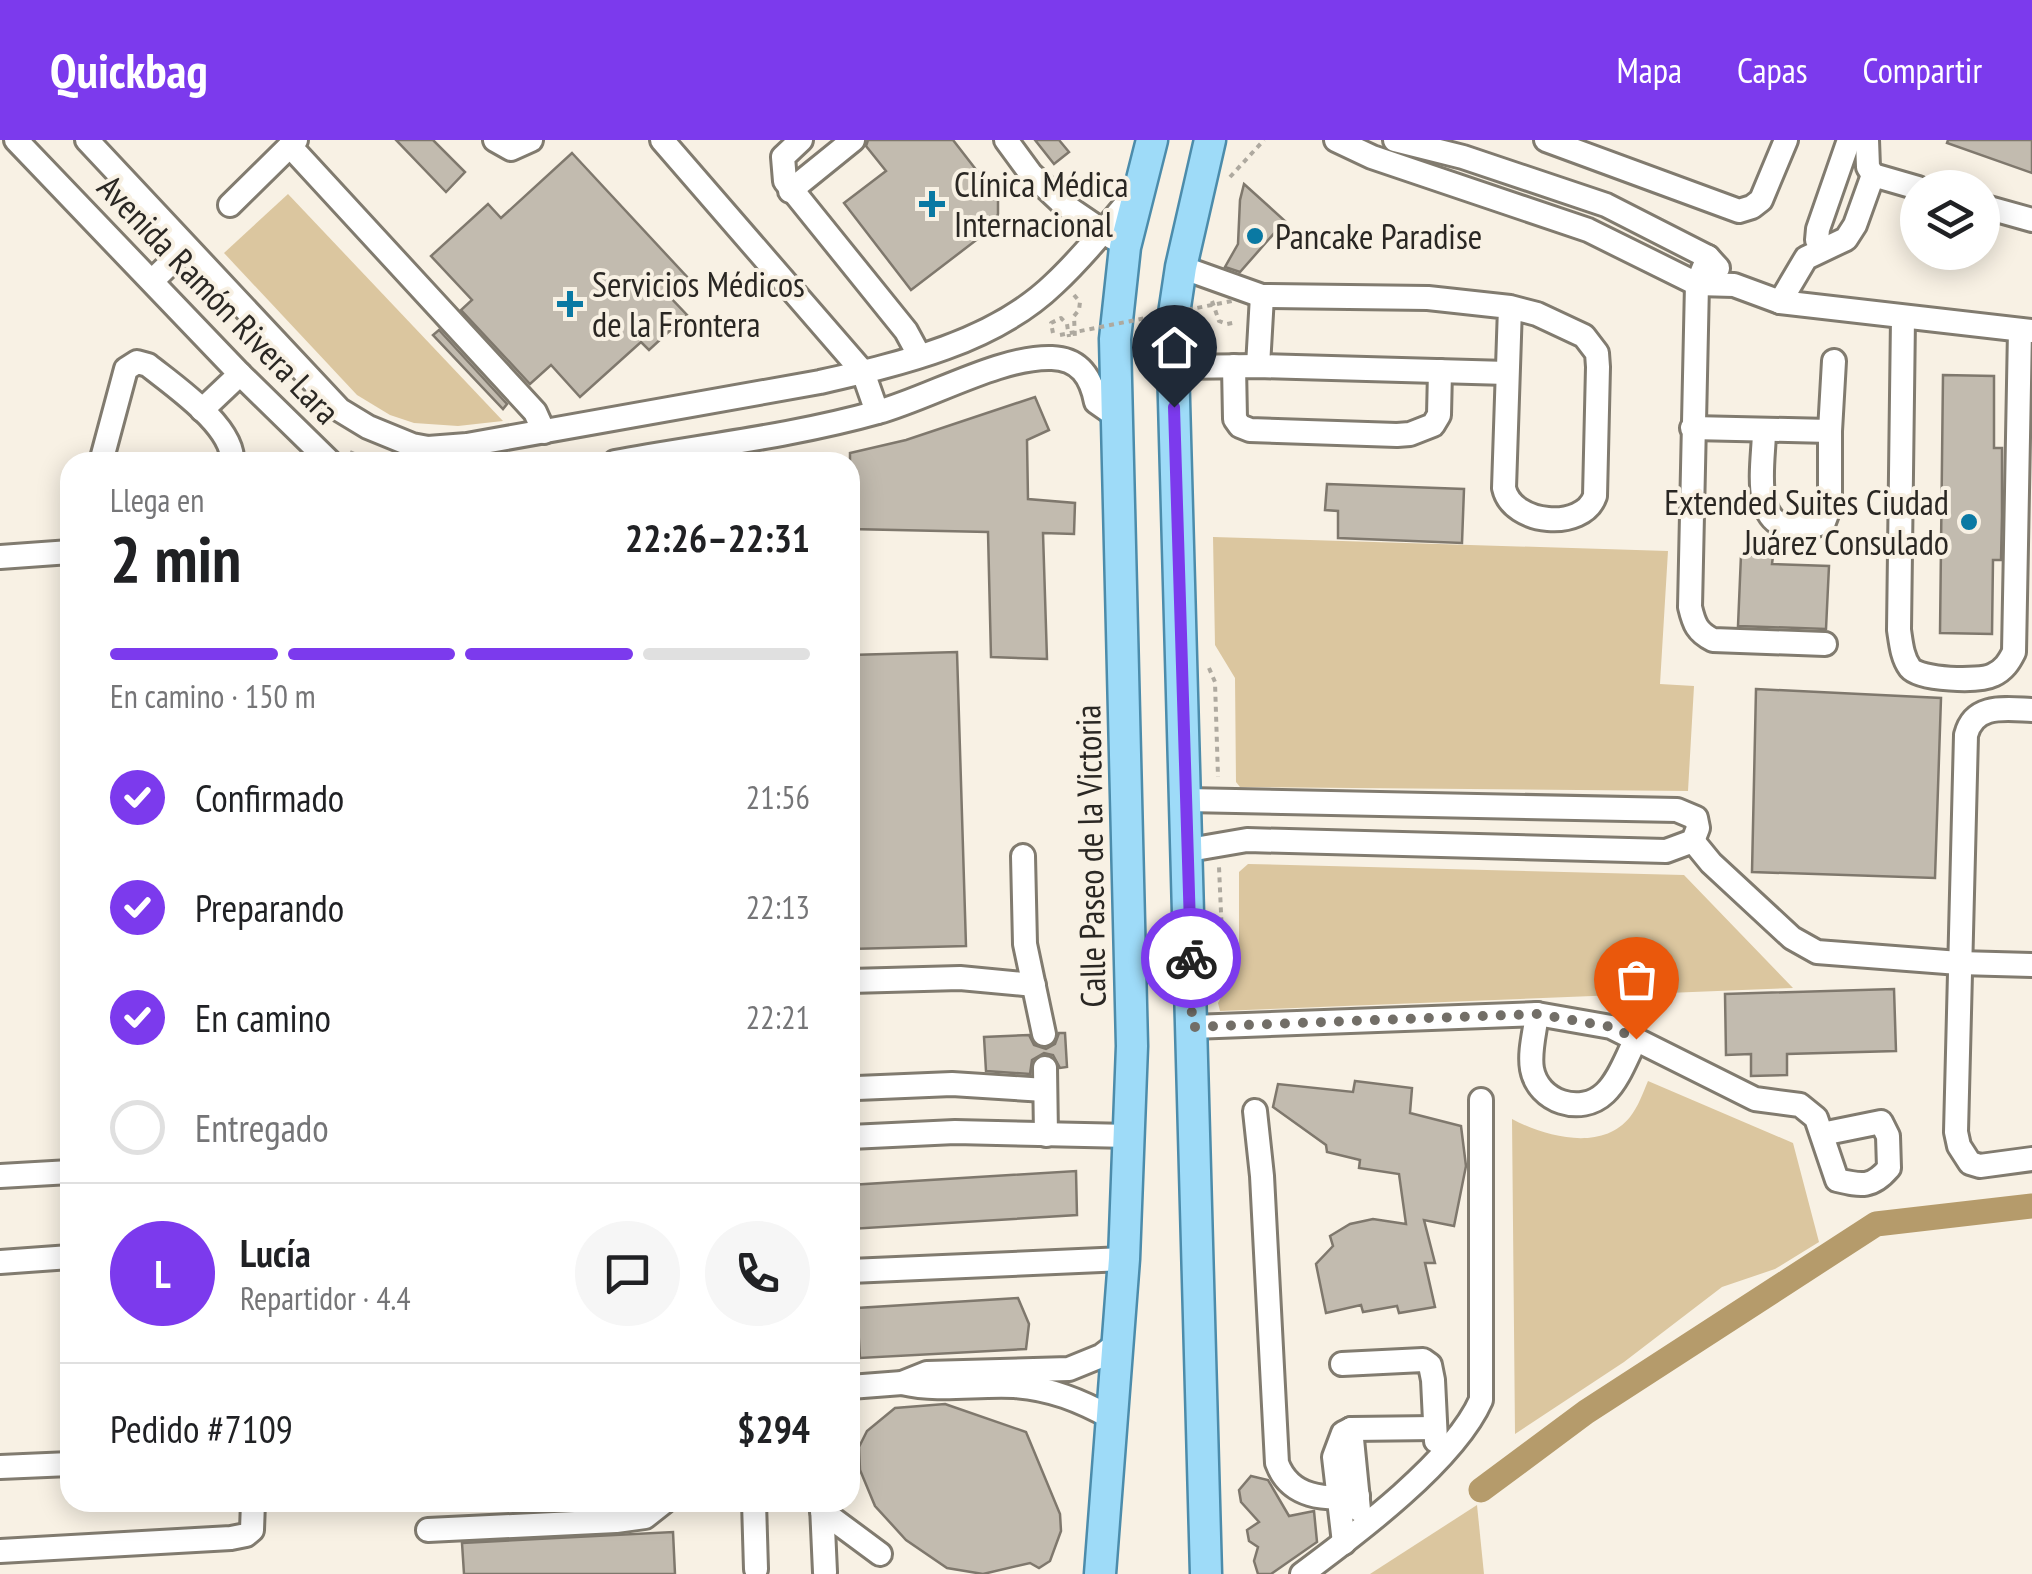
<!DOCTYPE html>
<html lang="es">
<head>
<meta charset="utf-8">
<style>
	:root { --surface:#fff; --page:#f6f6f6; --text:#202124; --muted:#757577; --line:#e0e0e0; --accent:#7c3aed }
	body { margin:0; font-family:"PT Sans Narrow",sans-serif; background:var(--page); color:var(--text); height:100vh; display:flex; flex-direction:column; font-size:38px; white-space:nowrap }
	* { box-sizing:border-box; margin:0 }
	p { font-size:32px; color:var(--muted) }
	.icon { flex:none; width:55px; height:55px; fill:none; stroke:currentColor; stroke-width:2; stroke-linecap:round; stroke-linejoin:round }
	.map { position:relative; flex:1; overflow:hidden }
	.sheet { position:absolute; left:60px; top:312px; width:800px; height:1060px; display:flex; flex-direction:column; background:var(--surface); border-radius:30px; box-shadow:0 5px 25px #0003 }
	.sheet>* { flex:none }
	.controls { position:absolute; left:1900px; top:30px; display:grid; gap:20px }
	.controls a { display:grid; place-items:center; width:100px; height:100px; border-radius:50%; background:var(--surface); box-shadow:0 5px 25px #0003; font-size:50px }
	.pin { position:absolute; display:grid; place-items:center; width:85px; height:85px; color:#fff; margin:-102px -42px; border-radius:50% 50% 50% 0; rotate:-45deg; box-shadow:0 0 10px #0007 }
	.pin .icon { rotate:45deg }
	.courier { position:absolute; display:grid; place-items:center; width:100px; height:100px; margin:-50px; border:8px solid #7c3aed; border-radius:50%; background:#fff; color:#222; box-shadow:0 2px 12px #0007 }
	.summary em { font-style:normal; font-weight:800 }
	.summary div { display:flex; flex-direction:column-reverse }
	.summary { display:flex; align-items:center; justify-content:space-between; height:170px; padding:0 50px }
	h1 { font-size:65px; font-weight:800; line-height:75px }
	.bar { display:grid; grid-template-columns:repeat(4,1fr); gap:15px 10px; align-content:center; height:120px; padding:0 50px }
	.bar i { height:12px; border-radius:8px; background:var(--line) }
	.bar .on { background:var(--accent) }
	.bar p { grid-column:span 4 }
	.line { display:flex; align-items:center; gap:25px; padding:0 50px; border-top:2px solid var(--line) }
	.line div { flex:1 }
	.round { display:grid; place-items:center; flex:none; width:105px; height:105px; border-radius:52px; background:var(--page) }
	ol { padding:0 50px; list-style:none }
	li { display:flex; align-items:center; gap:30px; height:110px }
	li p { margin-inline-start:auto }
	li .icon { padding:10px; border-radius:50%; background:var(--accent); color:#fff; stroke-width:4 }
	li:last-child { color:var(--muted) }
	li i { width:55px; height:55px; border:5px solid var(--line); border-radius:50% }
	header { display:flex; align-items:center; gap:60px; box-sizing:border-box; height:140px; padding:0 50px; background:var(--accent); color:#fff }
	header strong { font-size:48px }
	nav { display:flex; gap:55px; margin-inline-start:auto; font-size:35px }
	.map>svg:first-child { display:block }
</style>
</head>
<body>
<header>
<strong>Quickbag</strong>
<nav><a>Mapa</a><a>Capas</a><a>Compartir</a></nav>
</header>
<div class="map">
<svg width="2032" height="1434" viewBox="0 0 2032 1434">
	<rect width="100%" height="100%" fill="#f8f1e4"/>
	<g fill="#dbc69f">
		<path d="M288 54 503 281 458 286 414 283 390 275 357 255 224 113Z"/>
		<path d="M1213 397 1668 411 1660 544 1694 546 1688 651 1240 647 1236 642 1235 538 1215 505Z"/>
		<path d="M1248 724 1684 735 1793 848 1220 871 1218 863 1239 822V732Z"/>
		<path d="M1648 941 1793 1003 1819 1102 1775 1129 1722 1147 1624 1222 1515 1294 1512 979C1546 997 1602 1012 1630 977 1638 967 1643 953 1648 941Z"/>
		<path d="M1477 1365 1484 1434H1370Z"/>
	</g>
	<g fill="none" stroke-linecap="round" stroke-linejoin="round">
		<path stroke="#b59b6b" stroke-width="25" d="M1481 1350 1586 1272 1876 1084 2032 1066"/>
	</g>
	<g fill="#c2bbaf" stroke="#7f786d" stroke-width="2.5">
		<path d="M396 0H433L465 32 446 52Z"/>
		<path d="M868 0H953L998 58V74L992 88 911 150 844 63 886 31 866 6Z"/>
		<path d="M1035 0H1059L1069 12 1054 24Z"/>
		<path d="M1948 0H2032V33L1947 3Z"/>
		<path d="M572 13 689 139 670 157 687 175 649 210 641 202 580 257 551 225 530 244 461 170 472 160 431 116 488 64 501 78Z"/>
		<path d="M1244 44 1285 81 1240 132 1225 127 1238 104 1240 60Z"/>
		<path d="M439 190 507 264 503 269 433 195Z"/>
		<path d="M1943 235 1994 236V308H2002V376L2001 420H1993L1992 494 1940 493Z"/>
		<path d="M1035 257 1049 290 1027 300 1028 359 1075 363 1074 394 1043 393 1047 519 991 517 988 392 850 389V313L906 300Z"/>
		<path d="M1327 344 1464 349 1462 403 1338 398V371L1325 370Z"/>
		<path d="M1741 415 1773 416 1772 424 1829 426 1826 489 1738 486Z"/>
		<path d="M957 512 966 806 850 809V515Z"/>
		<path d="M1756 549 1941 558 1935 738 1752 732Z"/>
		<path d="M1894 849 1896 911 1787 914V935L1751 936V914L1726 915 1725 854Z"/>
		<path d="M1059 893H1065L1067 927 1060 928 1053 915 1044 913 1032 920 1030 934 986 931 984 897 1029 895 1034 905 1046 909 1055 904Z"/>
		<path d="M1355 941 1412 948 1410 973 1461 986 1466 1026 1454 1086 1424 1080 1435 1123H1425L1435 1167 1399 1173 1397 1166 1363 1172 1361 1165 1326 1173 1316 1124 1333 1106 1330 1096 1350 1084 1373 1079 1406 1084 1399 1034 1359 1028 1360 1020 1327 1012 1326 1005 1273 967 1278 944 1353 952Z"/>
		<path d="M1076 1031 1077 1075 850 1089V1045Z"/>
		<path d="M1018 1158 1029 1184 1026 1209 860 1218 857 1168Z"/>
		<path d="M945 1264 1026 1292 1060 1374 1061 1391 1050 1421 1039 1428 1030 1423 983 1434 947 1428 906 1400 875 1366 860 1330 859 1307 867 1291 895 1268Z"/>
		<path d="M1251 1336 1268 1340 1289 1376 1314 1371 1317 1402 1271 1434H1258L1254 1421 1258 1407 1249 1401 1247 1390 1259 1382 1241 1362 1239 1350Z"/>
		<path d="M673 1392 675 1434H464L462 1403Z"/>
	</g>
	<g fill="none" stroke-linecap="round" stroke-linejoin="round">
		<defs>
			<g id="minor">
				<path d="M16 0 240 234 330 322"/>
				<path d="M87 0 340 270 368 287 412 305 428 308 467 305 820 242C899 224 993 203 1054 144 1084 116 1110 83 1137 51"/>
				<path d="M495 0 511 9 531 0"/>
				<path d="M662 0 863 232 877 272"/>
				<path d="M801 0 783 17 785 41 906 191 919 215"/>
				<path d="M1006 0 1031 34 1063 64 1113 98"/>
				<path d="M1336 0 1372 17 1588 90 1697 144 1734 145 1780 162 2032 191"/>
				<path d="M1395 0 1463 17 1606 65 1708 117 1718 128"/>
				<path d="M1546 0 1739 71 1752 67 1761 60 1786 0"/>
				<path d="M1867 0 1868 27 1873 35 1918 48"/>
				<path d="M290 6 535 272 544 292"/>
				<path d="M790 51 853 0"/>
				<path d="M230 65 296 0"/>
				<path d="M1982 66 2032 80"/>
				<path d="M1822 108 1817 100 1818 89 1849 0"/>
				<path d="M1708 117 1697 144 1690 467C1694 484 1697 492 1713 500L1825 504"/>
				<path d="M1181 127 1262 156 1428 158 1510 167 1537 174 1584 196 1597 213 1598 227 1595 356C1583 391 1512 385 1504 348L1510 167"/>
				<path d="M153 140 186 108"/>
				<path d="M1780 162 1806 118 1846 99 1855 85 1873 35"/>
				<path d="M1903 178 1899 490C1901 503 1902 517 1910 528 1920 540 1979 542 1993 535 2004 530 2009 522 2014 512L2020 190"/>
				<path d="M1234 226 1235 279 1240 286 1250 290 1397 295 1410 294 1433 285 1439 275 1440 231"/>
				<path d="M1258 226 1262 156"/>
				<path d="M1173 227 1258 226 1507 233"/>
				<path d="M202 270 240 234"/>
				<path d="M1692 288 1830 291"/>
				<path d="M1764 291C1764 321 1750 384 1792 387 1804 387 1814 387 1824 382L1830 366V291L1834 221"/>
				<path d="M101 322 126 229 137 222 148 225C174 246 235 287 232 322"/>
				<path d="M615 322C702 306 793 296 878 272 929 258 1001 216 1052 218 1080 219 1091 237 1096 262L1116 276"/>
				<path d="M0 417 70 412"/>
				<path d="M2032 570C2006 569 1974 563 1966 595L1956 992 1959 1006 1970 1023 1980 1026 2032 1019"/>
				<path d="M1187 660 1677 670 1696 678 1698 688 1693 701 1666 711 1247 700 1189 710"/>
				<path d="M1693 701 1711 723 1792 798 1817 812 1959 823 2032 825"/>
				<path d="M1023 716 1025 804 1044 894"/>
				<path d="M850 841 960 838 1034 845"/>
				<path d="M1537 874C1535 891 1529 912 1532 929 1538 962 1581 976 1605 953 1619 940 1627 916 1636 899"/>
				<path d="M1192 887 1537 874 1611 887 1755 959 1800 965 1816 978 1837 1040C1862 1046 1872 1048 1889 1028L1888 996 1881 982 1822 994"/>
				<path d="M1045 928 1046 995"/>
				<path d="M857 948 952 944 1045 950"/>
				<path d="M1255 971 1262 1036 1277 1323C1290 1358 1325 1360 1358 1356"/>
				<path d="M850 997 955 992 1130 996"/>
				<path d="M0 1036 70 1032"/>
				<path d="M0 1122 70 1117"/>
				<path d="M850 1131 1124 1119"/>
				<path d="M1342 1224 1423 1220 1430 1225 1433 1240 1436 1301"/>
				<path d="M902 1243C942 1252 974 1244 1014 1246 1050 1248 1081 1261 1112 1278"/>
				<path d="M850 1247 902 1243 927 1233 1069 1229 1101 1216 1118 1203"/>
				<path d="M1351 1289 1359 1370"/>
				<path d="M0 1327 70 1324"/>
				<path d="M754 1362 756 1429"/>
				<path d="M822 1366 825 1432"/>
				<path d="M822 1371 880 1414"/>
				<path d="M428 1390 616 1381 645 1377 664 1362"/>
				<path d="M1344 1403 1334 1317 1343 1293 1351 1289 1435 1288"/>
				<path d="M0 1411 231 1398 246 1395 252 1390 253 1362"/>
				<path d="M1302 1434C1356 1394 1454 1321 1481 1260V960"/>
			</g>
			<g id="major">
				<path d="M1100 1434 1124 1119 1132 906 1115 199 1125 107 1152 0"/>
				<path d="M1206 1434 1172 187 1181 127 1210 0"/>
			</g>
		</defs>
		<use href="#minor" stroke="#817b6f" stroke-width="28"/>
		<use href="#major" stroke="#4c8cab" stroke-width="35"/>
		<g stroke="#aea99f" stroke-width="4" stroke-dasharray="5 5" stroke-linecap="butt">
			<path d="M1230 37 1264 0"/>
			<path d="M1074 155 1080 162 1079 170 1074 176 1075 199"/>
			<path d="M1212 161 1219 181 1227 184 1237 182"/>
			<path d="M1053 193 1051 183 1061 178 1067 184 1069 197"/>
			<path d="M350 312 373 322"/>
			<path d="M514 322 562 314"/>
			<path d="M1209 528 1215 542 1218 637"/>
			<path d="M1217 831 1223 818 1219 727"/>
		</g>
		<use href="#minor" stroke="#fff" stroke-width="22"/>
		<use href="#major" stroke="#9edbf8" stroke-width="30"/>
		<path stroke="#aea99f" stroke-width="4" stroke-dasharray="5 5" stroke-linecap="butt" d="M1060 195 1232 161"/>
	</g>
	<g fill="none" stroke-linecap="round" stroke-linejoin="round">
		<path stroke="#726e67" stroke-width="10" stroke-dasharray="0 18" d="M1191 818 1192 887 1537 874 1612 887 1636 899"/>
		<path stroke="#7c3aed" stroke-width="12" d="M1174 267 1191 818"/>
	</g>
	<g fill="#0a79a3" stroke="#f8f1e4" stroke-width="4">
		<path d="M927 49h10v10h10v10h-10v10h-10v-10h-10v-10h10z"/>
		<circle cx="1255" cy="96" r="10"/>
		<path d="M565 149h10v10h10v10h-10v10h-10v-10h-10v-10h10z"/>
		<circle cx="1969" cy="382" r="10"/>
	</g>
	<g text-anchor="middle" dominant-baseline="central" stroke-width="8" stroke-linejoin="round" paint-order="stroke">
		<g font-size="35" fill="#2a2723" stroke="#f8f1e4" text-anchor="start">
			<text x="954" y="44">Clínica Médica<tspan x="954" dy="40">Internacional</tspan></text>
			<text x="1275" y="96">Pancake Paradise</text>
			<text x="592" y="144">Servicios Médicos<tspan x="592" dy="40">de la Frontera</tspan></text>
			<text x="1949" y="362" text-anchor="end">Extended Suites Ciudad<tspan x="1949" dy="40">Juárez Consulado</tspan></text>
		</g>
		<g font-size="35" fill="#2a2723" stroke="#f8f1e4">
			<text transform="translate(219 159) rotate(46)">Avenida Ramón Rivera Lara</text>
			<text transform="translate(1090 716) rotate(-91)">Calle Paseo de la Victoria</text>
		</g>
	</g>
</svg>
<div class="controls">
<a><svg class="icon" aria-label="layers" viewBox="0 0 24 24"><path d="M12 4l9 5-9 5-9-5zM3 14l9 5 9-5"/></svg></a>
</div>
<div class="pin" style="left:1636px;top:899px;background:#ea580c"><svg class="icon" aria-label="bag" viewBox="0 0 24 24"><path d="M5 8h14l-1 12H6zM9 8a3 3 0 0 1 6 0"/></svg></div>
<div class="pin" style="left:1174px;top:267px;background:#1f2937"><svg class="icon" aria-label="home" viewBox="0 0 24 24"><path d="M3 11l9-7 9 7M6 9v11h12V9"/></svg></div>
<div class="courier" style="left:1191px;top:818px"><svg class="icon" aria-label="bike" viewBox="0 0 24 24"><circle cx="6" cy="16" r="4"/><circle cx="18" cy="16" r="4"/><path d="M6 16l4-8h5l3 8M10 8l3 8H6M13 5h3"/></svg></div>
<section class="sheet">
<div class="summary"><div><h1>2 min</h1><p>Llega en</p></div><em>22:26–22:31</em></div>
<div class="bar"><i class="on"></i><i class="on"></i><i class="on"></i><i></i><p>En camino · 150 m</p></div>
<ol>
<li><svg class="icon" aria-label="check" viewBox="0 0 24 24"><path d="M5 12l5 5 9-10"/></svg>Confirmado<p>21:56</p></li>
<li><svg class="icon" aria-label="check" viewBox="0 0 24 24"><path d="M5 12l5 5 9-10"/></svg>Preparando<p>22:13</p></li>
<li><svg class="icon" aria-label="check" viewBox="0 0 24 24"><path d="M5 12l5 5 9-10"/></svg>En camino<p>22:21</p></li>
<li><i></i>Entregado</li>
</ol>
<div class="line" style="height:180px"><b class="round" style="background:var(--accent);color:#fff">L</b><div><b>Lucía</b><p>Repartidor · 4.4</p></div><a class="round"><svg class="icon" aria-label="chat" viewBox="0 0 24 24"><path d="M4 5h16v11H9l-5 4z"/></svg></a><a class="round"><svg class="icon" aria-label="phone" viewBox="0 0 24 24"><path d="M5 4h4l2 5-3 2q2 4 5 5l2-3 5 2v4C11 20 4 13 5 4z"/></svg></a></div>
<div class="line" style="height:130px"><div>Pedido #7109</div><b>$294</b></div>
</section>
</div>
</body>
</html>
